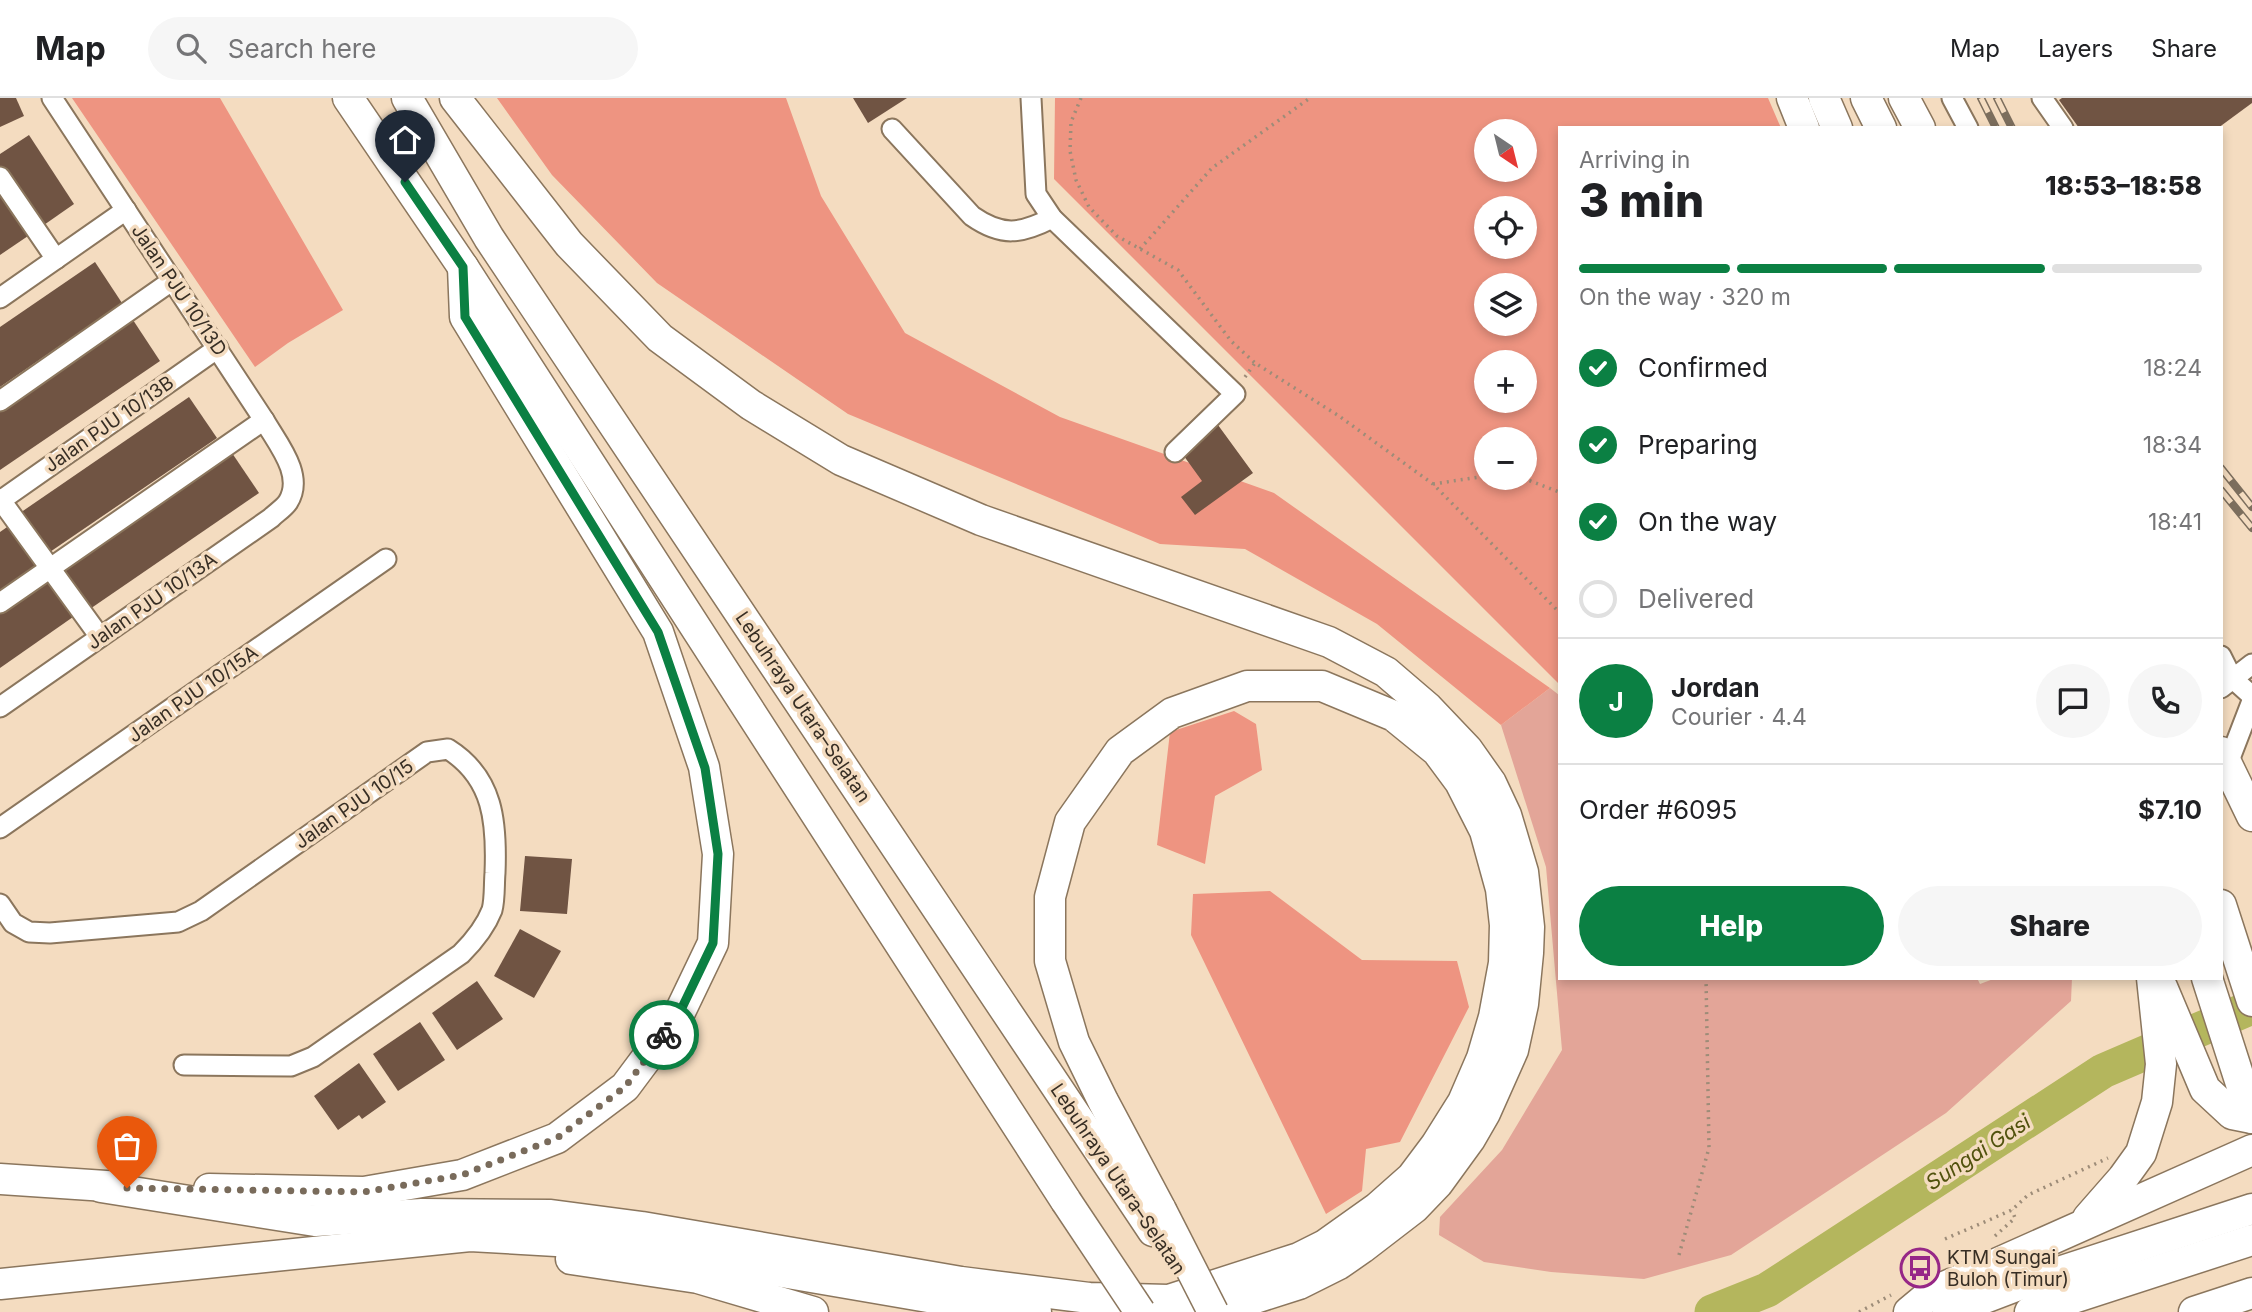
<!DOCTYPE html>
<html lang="en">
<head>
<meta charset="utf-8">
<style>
	:root { --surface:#fff; --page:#f6f6f6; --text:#202124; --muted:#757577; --line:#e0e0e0; --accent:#0b8043 }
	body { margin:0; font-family:Inter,sans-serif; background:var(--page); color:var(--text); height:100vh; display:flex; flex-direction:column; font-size:26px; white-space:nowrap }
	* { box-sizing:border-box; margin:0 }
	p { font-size:23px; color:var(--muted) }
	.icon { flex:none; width:38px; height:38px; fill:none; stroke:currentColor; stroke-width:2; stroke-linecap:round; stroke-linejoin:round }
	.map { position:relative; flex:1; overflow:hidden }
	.details { position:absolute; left:1558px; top:28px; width:665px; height:854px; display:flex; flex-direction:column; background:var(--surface); border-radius:0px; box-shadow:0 4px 10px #0003 }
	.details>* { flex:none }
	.needle { width:46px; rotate:145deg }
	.fabs { position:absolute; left:1474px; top:21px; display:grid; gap:14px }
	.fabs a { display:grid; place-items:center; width:63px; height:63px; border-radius:50%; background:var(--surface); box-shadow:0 4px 10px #0003; font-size:35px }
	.pin { position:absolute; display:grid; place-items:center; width:60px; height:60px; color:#fff; margin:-72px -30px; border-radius:50% 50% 50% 0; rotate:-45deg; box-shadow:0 0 7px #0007 }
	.pin .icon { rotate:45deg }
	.courier { position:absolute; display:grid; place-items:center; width:70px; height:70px; margin:-35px; border:5px solid #0b8043; border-radius:50%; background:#fff; color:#222; box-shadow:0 2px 9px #0007 }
	.overview em { font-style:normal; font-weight:800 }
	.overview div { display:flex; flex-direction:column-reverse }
	.overview { display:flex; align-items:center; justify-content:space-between; height:119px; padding:0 21px }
	h1 { font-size:46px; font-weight:800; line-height:52px }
	.bar { display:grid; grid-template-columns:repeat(4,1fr); gap:10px 7px; align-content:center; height:84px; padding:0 21px }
	.bar i { height:9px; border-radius:5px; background:var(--line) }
	.bar .on { background:var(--accent) }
	.bar p { grid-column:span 4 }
	.line { display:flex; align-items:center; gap:18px; padding:0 21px; border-top:2px solid var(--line) }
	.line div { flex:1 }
	.round { display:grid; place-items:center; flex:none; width:74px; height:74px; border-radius:37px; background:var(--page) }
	ol { padding:0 21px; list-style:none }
	li { display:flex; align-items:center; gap:21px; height:77px }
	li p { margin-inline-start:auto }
	li .icon { padding:7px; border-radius:50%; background:var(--accent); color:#fff; stroke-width:4 }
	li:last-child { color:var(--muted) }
	li i { width:38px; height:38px; border:4px solid var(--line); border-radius:50% }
	.action { display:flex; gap:14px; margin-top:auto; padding:14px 21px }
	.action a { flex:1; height:80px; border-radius:42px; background:var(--accent); color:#fff; font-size:28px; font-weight:800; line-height:80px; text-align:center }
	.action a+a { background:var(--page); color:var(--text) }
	header { display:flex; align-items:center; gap:42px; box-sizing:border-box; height:98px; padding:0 35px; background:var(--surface); border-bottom:2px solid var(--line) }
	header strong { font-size:33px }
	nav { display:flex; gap:38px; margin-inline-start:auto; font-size:24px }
	.search { width:490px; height:63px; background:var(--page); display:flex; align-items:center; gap:18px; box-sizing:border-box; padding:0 24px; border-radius:38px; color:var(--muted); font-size:26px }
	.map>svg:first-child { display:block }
</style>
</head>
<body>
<header>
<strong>Map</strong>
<div class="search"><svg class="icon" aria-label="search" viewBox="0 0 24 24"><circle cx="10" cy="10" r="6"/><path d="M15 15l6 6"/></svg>Search here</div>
<nav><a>Map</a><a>Layers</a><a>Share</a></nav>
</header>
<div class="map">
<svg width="2252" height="1214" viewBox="0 0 2252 1214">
	<rect width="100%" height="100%" fill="#f4dcc0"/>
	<path fill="#e3a598" d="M1550 590 1559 597V880H1977L1980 886 1996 880H2072L2071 903 1946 1015 1731 1157 1644 1181 1551 1174 1484 1164 1439 1137 1440 1119 1502 1052 1562 952 1546 769 1501 627Z"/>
	<g fill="#ee9481" fill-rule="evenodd">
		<path d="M72 0H220L343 212 288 245 255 269Z"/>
		<path d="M497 0H786L821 98 905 235 1060 319 1274 395 1550 590 1501 627 1377 526 1245 451 1160 446 848 316 657 185 552 77Z"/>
		<path d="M1055 0H1768L1781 30H1559V586L1054 81ZM1524 33V72H1486V33ZM1524 110V149H1486V110ZM1524 187V226H1486V187ZM1524 264V303H1486V264ZM1524 341V380H1486V341Z"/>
		<path d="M1234 613 1256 626 1262 672 1215 698 1205 766 1157 747 1170 634Z"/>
		<path d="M1270 793 1362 862 1457 863 1469 909 1400 1044 1366 1051 1362 1093 1326 1116 1191 837 1193 796Z"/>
	</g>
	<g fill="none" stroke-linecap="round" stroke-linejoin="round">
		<path stroke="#b4b65d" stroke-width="35" d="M1712 1214 1767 1192 2103 973 2252 909"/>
	</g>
	<g fill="#705443">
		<path d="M0 0H16L24 18 0 29Z"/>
		<path d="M853 0H907L868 25Z"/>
		<path d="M2062 0H2252V5L2218 30H2079L2059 2Z"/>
		<path d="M29 37 74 106 41 129 0 68V56Z"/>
		<path d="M0 97 28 138 0 157Z"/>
		<path d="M95 164 122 205 0 289V229Z"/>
		<path d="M133 222 160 263 0 372V313Z"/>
		<path d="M189 299 217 340 44 458 17 417Z"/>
		<path d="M1218 327 1253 375 1195 417 1181 399 1202 383 1181 354Z"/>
		<path d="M232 355 259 395 87 513 59 473Z"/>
		<path d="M10 427 38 467 0 494V434Z"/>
		<path d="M46 479 73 519 0 570V511Z"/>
		<path d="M525 758 572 761 567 816 520 813Z"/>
		<path d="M520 831 561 853 534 900 494 878Z"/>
		<path d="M477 883 503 921 457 952 432 915Z"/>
		<path d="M420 924 445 962 398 993 373 956Z"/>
		<path d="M359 965 386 1004 362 1021 359 1017 338 1032 314 998Z"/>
	</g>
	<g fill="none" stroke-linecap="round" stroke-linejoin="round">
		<defs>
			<g id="minor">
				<path d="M1031 0 1036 96 1052 120 1235 296 1175 354"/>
				<path d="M1952 0 1968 30"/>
				<path d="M2042 0 2063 30"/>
				<path d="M892 31 972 118C1002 139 1021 136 1052 120"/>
				<path d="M0 79 56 161"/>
				<path d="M0 200 126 112"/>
				<path d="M0 303 173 182"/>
				<path d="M0 401 100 539"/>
				<path d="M0 403 218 250"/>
				<path d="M0 505 264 322"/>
				<path d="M2221 558 2232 580 2252 598"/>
				<path d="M2221 590 2252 566"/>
				<path d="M0 609 271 420C276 415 284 410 288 404 305 377 277 345 264 322L52 0"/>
				<path d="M2227 668 2252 603"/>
				<path d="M0 730 386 461"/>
				<path d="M0 806 13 825 29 834 50 835 178 824 201 813 427 654 448 651C494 680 497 725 495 775 494 786 495 801 492 812 485 830 474 843 461 856L313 959 291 968 184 967"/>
			</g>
			<g id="highway">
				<path d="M348 0 463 169 1066 1103"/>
				<path d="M407 0 489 140 1153 1133"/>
				<path d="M455 0 569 146 660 240 751 307 841 362 981 422 1329 544 1386 574 1428 610 1467 651 1491 685 1506 717 1523 774 1529 829 1528 855 1523 906 1513 952 1485 1015 1470 1041 1438 1085 1414 1110 1362 1150 1339 1166 1299 1186 1252 1201 1203 1213 1191 1214"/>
				<path d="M1792 0 1804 30"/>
				<path d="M1824 0 1837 30"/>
				<path d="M1866 0 1881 30"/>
				<path d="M1904 0 1920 30"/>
				<path d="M2221 654 2252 718"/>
				<path d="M2221 807 2252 903"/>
				<path d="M2207 880 2252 1020"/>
				<path d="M2162 889 2205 991 2232 1016 2252 1020"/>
				<path d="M0 1081 121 1089"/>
				<path d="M101 1089 315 1123 422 1116 551 1117 642 1129 961 1184 1089 1200 1169 1202 1299 1160 1325 1147 1377 1110 1412 1079 1436 1047 1463 1004 1482 960 1494 919 1504 865 1505 827 1501 791 1485 733 1460 684 1437 653 1394 618 1322 588H1247L1172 615 1120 653 1070 724 1050 799V863L1074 944 1103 1003 1161 1112"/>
				<path d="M209 1091 364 1094 462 1077 557 1040 625 989 678 918 713 845 718 756 704 669 658 534 465 219 463 169"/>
				<path d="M2088 1120 2123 1080 2141 1055 2157 1004 2161 966 2152 880"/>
				<path d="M571 1161 698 1180 813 1214"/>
				<path d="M0 1186 470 1138 625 1147 1004 1212 1036 1214"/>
				<path d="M1909 1214 1933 1194 2252 1052"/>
				<path d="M1948 1214 2016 1188 2252 1111"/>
				<path d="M2030 1214 2252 1142"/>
				<path d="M2194 1214 2252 1195"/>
			</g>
		</defs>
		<use href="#minor" stroke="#8b765d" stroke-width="23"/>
		<use href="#highway" stroke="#8b765d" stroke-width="33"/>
		<g stroke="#9d8c78" stroke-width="3.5" stroke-dasharray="2 5" stroke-linecap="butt">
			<path d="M1081 0 1071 24 1070 53 1076 82 1089 109 1117 138 1178 172 1231 243 1255 265"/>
			<path d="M1140 151 1212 70 1310 0"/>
			<path d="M1245 279 1255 265 1339 318 1433 386 1559 514"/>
			<path d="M1523 380 1559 394"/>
			<path d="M1433 386 1486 378"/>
			<path d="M1995 1138 2015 1120 2012 1112"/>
			<path d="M1945 1141 2012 1112 2028 1097 2108 1060"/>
			<path d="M1679 1157 1709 1050 1706 880"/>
			<path d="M1859 1214 1891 1197"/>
		</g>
		<use href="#minor" stroke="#fff" stroke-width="19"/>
		<use href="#highway" stroke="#fff" stroke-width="30"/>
		<defs>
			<g id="rail">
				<path d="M1981 0 1996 30"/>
				<path d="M1997 0 2012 30"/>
				<path d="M2221 370 2252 409"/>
				<path d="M2221 392 2252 430"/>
			</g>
		</defs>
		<use href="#rail" stroke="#7c6e5d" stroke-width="8"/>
		<use href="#rail" stroke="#f4dcc0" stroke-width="5" stroke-dasharray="16" stroke-linecap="butt"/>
		<defs>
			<g id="highway-bridge">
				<path d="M1066 1103 1140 1214"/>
				<path d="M1161 1112 1213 1214"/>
			</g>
		</defs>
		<use href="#highway-bridge" stroke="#8b765d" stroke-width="33" stroke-linecap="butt"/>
		<use href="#highway-bridge" stroke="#fff" stroke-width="30"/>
	</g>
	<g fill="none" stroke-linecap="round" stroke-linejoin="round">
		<path stroke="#796b5b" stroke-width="7" stroke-dasharray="0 12.6" d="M127 1090 364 1094 462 1077 557 1040 625 989 664 937"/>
		<path stroke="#0b8043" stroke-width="9" d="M405 84 463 169 465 219 658 534 705 670 718 756 713 845 678 918 664 937"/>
	</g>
	<defs>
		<symbol id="bus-ring" viewBox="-11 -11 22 22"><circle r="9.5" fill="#f4dcc0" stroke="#962787" stroke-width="1.5"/><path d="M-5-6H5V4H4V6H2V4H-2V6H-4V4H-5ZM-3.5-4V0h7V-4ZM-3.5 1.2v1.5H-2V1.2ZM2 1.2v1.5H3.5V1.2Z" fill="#962787"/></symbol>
	</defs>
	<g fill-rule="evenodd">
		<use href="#bus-ring" x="1898" y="1148" width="44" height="44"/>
	</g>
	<g text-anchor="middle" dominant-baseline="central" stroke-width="7" stroke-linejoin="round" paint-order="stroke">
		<g font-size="19" fill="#372e24" stroke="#f4dcc0">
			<text transform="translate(179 192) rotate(56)">Jalan PJU 10/13D</text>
			<text transform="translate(109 326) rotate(-35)">Jalan PJU 10/13B</text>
			<text transform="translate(152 503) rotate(-35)">Jalan PJU 10/13A</text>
			<text transform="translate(193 596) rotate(-35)">Jalan PJU 10/15A</text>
			<text transform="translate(803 609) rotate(56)">Lebuhraya Utara–Selatan</text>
			<text transform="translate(354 706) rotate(-35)">Jalan PJU 10/15</text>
			<text transform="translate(1118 1081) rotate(56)">Lebuhraya Utara–Selatan</text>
		</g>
		<g font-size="19" fill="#372e24" stroke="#f4dcc0" text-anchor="start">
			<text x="1947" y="1159">KTM Sungai<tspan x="1947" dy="22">Buloh (Timur)</tspan></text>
		</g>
		<g font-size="21" font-style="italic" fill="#51520d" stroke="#f4dcc0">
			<text transform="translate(1978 1054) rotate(-33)">Sungai Gasi</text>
		</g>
	</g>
</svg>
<div class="fabs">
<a><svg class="needle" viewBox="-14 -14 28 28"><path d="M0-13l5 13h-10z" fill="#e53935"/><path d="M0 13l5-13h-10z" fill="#757577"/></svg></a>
<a><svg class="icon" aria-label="locate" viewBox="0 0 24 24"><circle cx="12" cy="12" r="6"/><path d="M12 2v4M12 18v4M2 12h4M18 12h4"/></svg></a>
<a><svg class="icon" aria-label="layers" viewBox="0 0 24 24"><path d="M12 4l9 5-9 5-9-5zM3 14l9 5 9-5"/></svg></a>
<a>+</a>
<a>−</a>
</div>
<div class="pin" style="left:127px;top:1090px;background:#ea580c"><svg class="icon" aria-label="bag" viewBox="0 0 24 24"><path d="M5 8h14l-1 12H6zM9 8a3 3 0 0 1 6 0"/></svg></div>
<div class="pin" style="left:405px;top:84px;background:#1f2937"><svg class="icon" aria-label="home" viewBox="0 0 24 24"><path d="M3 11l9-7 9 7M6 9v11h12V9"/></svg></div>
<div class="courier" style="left:664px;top:937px"><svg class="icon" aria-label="bike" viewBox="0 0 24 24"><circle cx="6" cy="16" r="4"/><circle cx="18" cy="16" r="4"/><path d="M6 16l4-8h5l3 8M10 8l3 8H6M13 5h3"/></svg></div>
<section class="details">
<div class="overview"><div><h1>3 min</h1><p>Arriving in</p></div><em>18:53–18:58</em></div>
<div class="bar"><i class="on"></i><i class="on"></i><i class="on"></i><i></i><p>On the way · 320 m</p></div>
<ol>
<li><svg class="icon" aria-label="check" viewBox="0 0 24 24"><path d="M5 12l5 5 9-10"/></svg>Confirmed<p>18:24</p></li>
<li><svg class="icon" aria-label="check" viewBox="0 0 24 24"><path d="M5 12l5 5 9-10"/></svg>Preparing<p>18:34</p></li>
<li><svg class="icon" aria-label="check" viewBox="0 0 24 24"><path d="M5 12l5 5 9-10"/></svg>On the way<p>18:41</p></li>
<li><i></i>Delivered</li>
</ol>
<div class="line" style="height:126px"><b class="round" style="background:var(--accent);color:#fff">J</b><div><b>Jordan</b><p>Courier · 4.4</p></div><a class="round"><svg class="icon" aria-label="chat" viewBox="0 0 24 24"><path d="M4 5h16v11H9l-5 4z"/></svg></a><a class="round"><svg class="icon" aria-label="phone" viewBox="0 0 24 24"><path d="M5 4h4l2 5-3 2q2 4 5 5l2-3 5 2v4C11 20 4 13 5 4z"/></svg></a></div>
<div class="line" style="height:91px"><div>Order #6095</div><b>$7.10</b></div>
<div class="action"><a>Help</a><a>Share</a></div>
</section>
</div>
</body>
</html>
